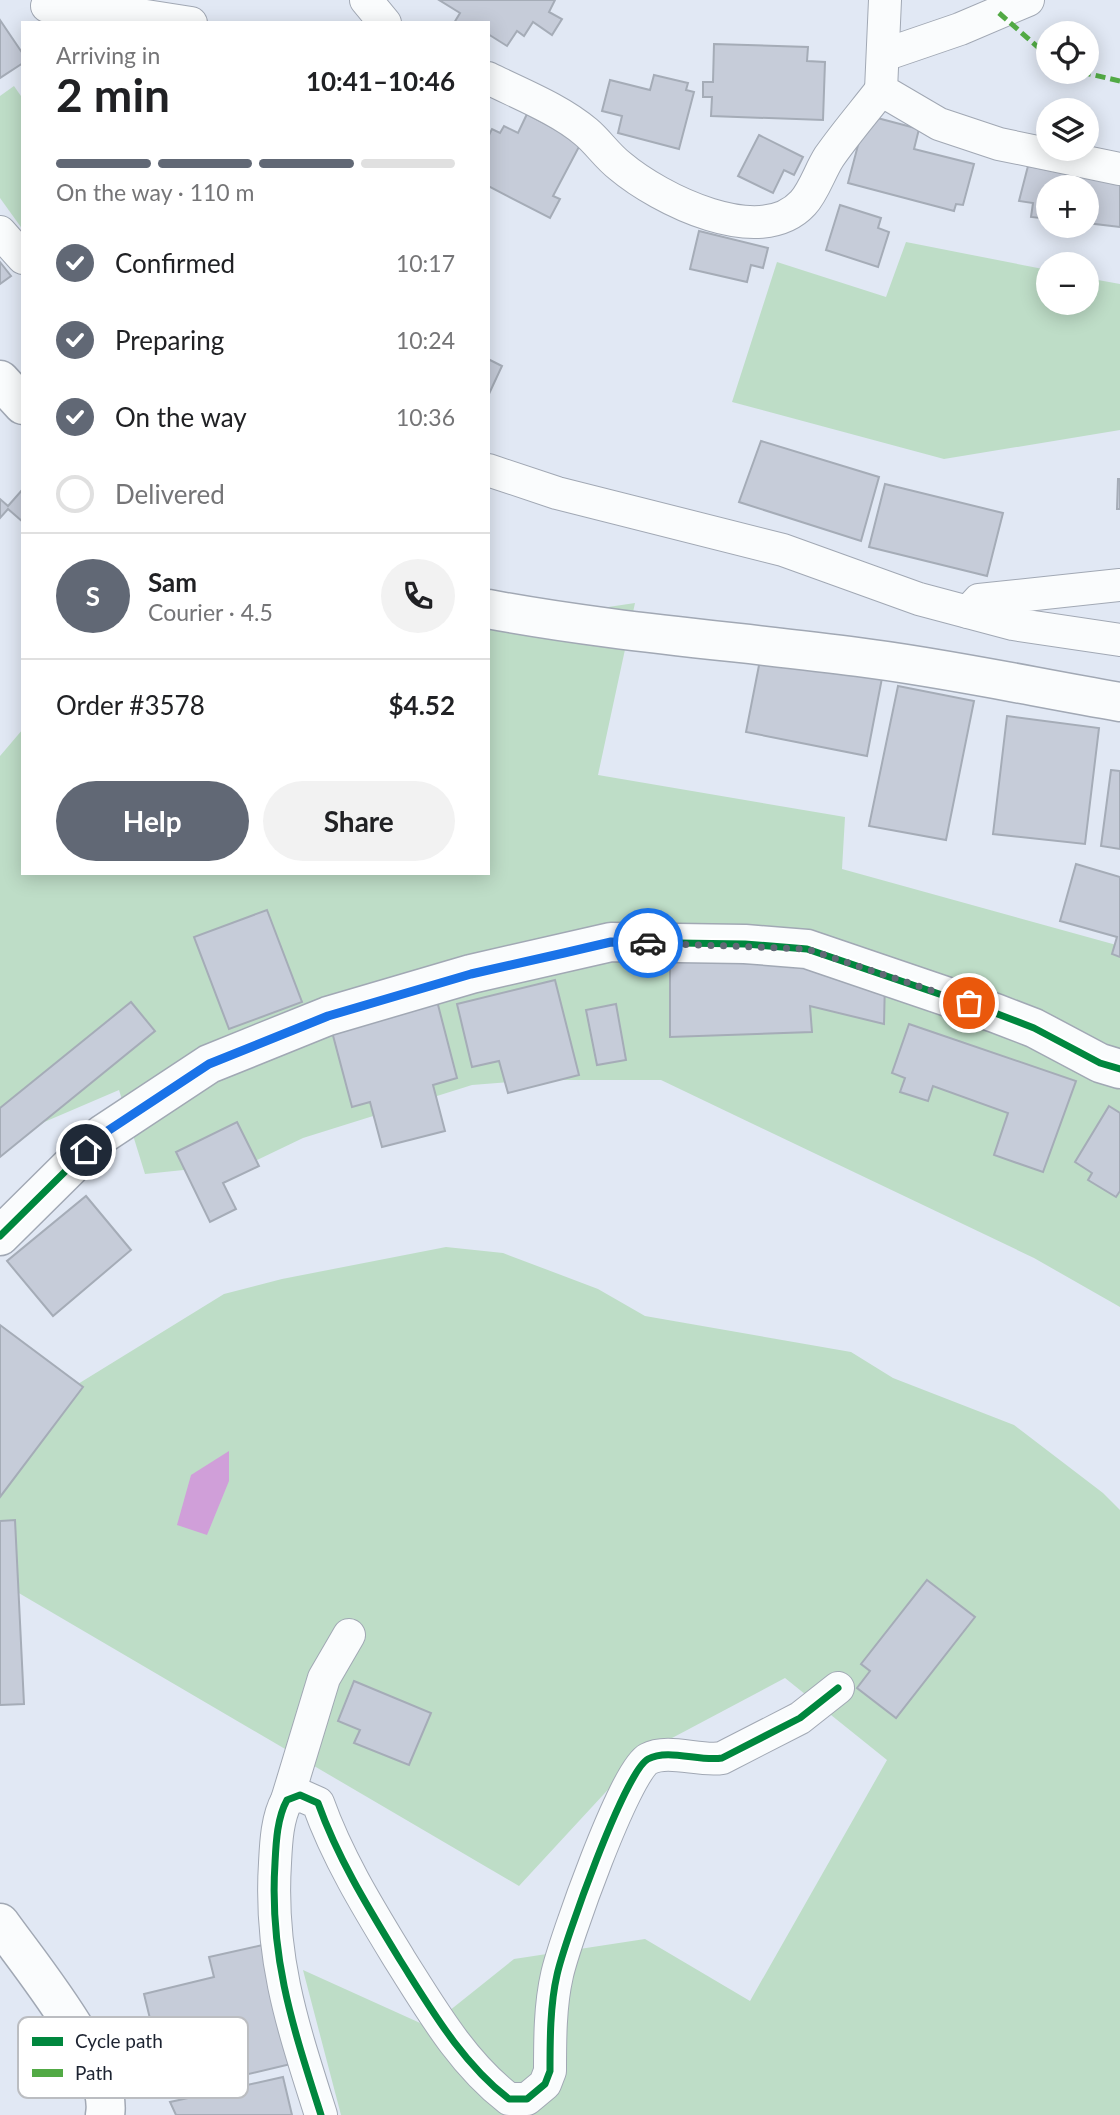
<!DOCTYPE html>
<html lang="en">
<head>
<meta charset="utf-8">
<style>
	:root { --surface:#fff; --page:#f2f2f2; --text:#202124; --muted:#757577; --line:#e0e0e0; --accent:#616875 }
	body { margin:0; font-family:Lato,sans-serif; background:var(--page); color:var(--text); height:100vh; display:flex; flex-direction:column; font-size:26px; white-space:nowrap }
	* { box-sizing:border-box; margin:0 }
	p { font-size:23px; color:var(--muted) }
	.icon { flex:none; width:38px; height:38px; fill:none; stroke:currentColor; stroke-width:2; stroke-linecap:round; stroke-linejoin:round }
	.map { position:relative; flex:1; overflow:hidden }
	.side { position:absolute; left:21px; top:21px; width:469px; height:854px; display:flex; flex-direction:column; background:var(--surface); border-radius:0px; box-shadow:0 4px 18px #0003 }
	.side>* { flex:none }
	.controls { position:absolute; left:1036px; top:21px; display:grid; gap:14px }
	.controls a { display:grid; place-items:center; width:63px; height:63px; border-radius:50%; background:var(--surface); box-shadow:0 4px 18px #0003; font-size:35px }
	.pin { position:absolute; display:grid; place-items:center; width:60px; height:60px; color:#fff; margin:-30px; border:4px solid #fff; border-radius:50%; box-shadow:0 2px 7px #0007 }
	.courier { position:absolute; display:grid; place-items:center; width:70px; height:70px; margin:-35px; border:5px solid #1a73e8; border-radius:50%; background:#fff; color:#222; box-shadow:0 2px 9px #0007 }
	.headline em { font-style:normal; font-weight:700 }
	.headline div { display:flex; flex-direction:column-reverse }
	.headline { display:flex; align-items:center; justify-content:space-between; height:119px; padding:0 35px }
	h1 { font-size:46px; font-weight:700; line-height:52px }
	.bar { display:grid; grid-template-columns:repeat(4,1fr); gap:10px 7px; align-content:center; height:84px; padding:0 35px }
	.bar i { height:9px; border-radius:5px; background:var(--line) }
	.bar .selected { background:var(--accent) }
	.bar p { grid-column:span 4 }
	.line { display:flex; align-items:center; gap:18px; padding:0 35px; border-top:2px solid var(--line) }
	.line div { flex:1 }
	.round { display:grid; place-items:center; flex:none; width:74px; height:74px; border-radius:37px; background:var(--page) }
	ol { padding:0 35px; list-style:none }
	li { display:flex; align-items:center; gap:21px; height:77px }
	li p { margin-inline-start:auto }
	li .icon { padding:7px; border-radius:50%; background:var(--accent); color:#fff; stroke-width:4 }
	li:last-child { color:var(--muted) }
	li i { width:38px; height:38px; border:4px solid var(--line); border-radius:50% }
	.primary-button { display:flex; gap:14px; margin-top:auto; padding:14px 35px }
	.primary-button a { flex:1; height:80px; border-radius:42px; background:var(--accent); color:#fff; font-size:28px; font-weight:700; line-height:80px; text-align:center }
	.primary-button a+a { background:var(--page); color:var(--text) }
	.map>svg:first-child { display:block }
</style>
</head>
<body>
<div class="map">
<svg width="1120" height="2115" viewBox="0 0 1120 2115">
	<rect width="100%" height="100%" fill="#e1e8f4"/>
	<g fill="#beddc7">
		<path d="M14 86 23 99V230L0 198V96Z"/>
		<path d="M906 242 1048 270V303H1087V278L1120 284V430L944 459 732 402 777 262 886 297Z"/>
		<path d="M635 603 598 775 845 817 842 869 1120 946V1307L1034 1258 661 1080H535L472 1085 303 1138 251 1163 145 1174 119 1090 0 1141V756L23 729V873H488V625Z"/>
		<path d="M446 1247 503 1253 598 1289 645 1316 851 1352 893 1378 1014 1425 1103 1493 1120 1510V2115H341L303 1970 429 2027 514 1959 645 1939 750 2001 887 1760 785 1678 640 1755 519 1886 0 1582V1432L224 1294 282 1279Z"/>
	</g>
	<path fill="#d09fd9" d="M229 1451V1481L207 1535 177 1525 191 1475Z"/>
	<g fill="#c6ccd9" stroke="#a5acb7" stroke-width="2">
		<path d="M439 0H555L549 12 562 19 552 35 533 22 524 36 517 31 507 46 488 34V23H454L460 13Z"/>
		<path d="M0 20 23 54V63L0 78Z"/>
		<path d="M714 44 808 47 807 61 825 62 823 120 711 116 712 97H703V82H713Z"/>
		<path d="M654 75 688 83 686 90 694 92 679 149 618 133 622 116 602 111 610 80 650 90Z"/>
		<path d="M527 114 581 143 553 196 560 199 550 218 488 186V137L492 129 500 133 504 126 518 133Z"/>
		<path d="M866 115 919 129 914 149 974 164 963 205 956 204 954 211 848 183Z"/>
		<path d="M759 135 803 157 794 175 784 170 773 193 738 176Z"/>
		<path d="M1028 166 1120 184V227L1087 223V187H1048V219L1031 217 1033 203 1019 201Z"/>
		<path d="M840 205 881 218 878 228 889 232 878 267 826 250Z"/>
		<path d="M699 231 768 248 763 268 751 265 747 282 690 269Z"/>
		<path d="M0 262 11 276 0 284Z"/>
		<path d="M488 359 502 366 488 396Z"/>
		<path d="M761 441 879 477 861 541 739 502Z"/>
		<path d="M1118 479H1120V509H1117Z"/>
		<path d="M885 484 1003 513 987 576 869 547Z"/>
		<path d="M23 489V522L8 509 0 518V499L8 506Z"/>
		<path d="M761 655 882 678 867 756 746 732Z"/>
		<path d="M898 686 974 701 946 840 869 826Z"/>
		<path d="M1007 716 1099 728 1085 844 993 834Z"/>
		<path d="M1111 770 1120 771V849L1101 846Z"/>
		<path d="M1076 864 1120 877V957L1112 954 1117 937 1060 921Z"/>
		<path d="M267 910 302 1002 229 1029 194 937Z"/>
		<path d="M670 961 808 965 885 980 884 1024 810 1006 812 1032 670 1037Z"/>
		<path d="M555 980 579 1075 508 1093 499 1061 472 1067 457 1004Z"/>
		<path d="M437 1001 457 1078 433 1085 445 1131 382 1147 370 1102 352 1107 331 1028Z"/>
		<path d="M131 1002 155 1031 0 1157V1108Z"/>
		<path d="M616 1004 626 1060 597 1065 586 1010Z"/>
		<path d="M909 1024 1076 1081 1043 1172 994 1155 1008 1113 933 1086 928 1101 900 1092 905 1078 892 1073Z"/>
		<path d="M1109 1106 1120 1113V1191L1116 1197 1088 1180 1092 1173 1075 1162Z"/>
		<path d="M237 1122 259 1166 223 1183 236 1209 210 1222 176 1152Z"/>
		<path d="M86 1196 131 1250 53 1316 7 1261Z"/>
		<path d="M0 1325 83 1387 0 1497Z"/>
		<path d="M15 1520 24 1704 0 1705V1521Z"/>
		<path d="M927 1580 975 1617 896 1718 857 1688 870 1671 861 1664Z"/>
		<path d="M354 1681 431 1713 409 1765 354 1743 360 1730 338 1721Z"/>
		<path d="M267 1944 295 2063 168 2093 144 1994 214 1977 209 1957Z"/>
		<path d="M283 2077 292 2115H176L170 2102Z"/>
	</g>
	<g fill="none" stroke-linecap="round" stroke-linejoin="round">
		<defs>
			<g id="minor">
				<path d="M366 0 385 23"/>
				<path d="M885 0 881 90 939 124 999 144 1120 169"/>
				<path d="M47 6 94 8 191 23"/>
				<path d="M884 55 960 29 1028 0"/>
				<path d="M488 78C520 94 559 109 586 132 598 142 607 156 620 166 659 199 760 250 803 203 814 191 820 171 829 157 845 134 864 112 881 90"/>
				<path d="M0 232 23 258"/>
				<path d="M488 470 557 493 783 550 919 599 1013 624 1120 640"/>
				<path d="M968 612 979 600 1120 585"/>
				<path d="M287 1800 324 1678 349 1635"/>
				<path d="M321 2115C293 2027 269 1957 275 1863 276 1843 277 1818 287 1800L300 1795 318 1803C338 1859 369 1909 400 1960 431 2009 462 2063 509 2099H527L545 2084 550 2071C550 2041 550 2005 557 1975 564 1943 625 1771 648 1759 668 1748 700 1762 722 1758L800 1718 838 1688"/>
			</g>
			<g id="tertiary">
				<path d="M0 380 23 405"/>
				<path d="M488 609C611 632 735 641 858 657 946 668 1033 687 1120 702"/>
				<path d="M0 1236 103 1134 209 1064 328 1016 471 974 611 942 745 944 807 949 995 1013 1034 1028 1100 1063 1120 1069"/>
				<path d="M0 1923C29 1964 114 2066 105 2115"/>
			</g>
		</defs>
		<use href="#minor" stroke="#a1a8b4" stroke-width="34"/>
		<use href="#tertiary" stroke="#a1a8b4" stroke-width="41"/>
		<use href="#minor" stroke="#fafcfd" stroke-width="32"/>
		<use href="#tertiary" stroke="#fafcfd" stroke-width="38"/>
		<g stroke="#52aa45" stroke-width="5" stroke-dasharray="10 5" stroke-linecap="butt">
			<path d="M999 13 1048 56"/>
			<path d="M1081 72 1120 81"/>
		</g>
		<defs>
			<g id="cycleway">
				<path d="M0 1236 103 1134 209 1064 328 1016 471 974 611 942 745 944 807 949 995 1013 1034 1028 1100 1063 1120 1069"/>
				<path d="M321 2115C293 2027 269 1957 275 1863 276 1843 277 1818 287 1800L300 1795 318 1803C338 1859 369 1909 400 1960 431 2009 462 2063 509 2099H527L545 2084 550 2071C550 2041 550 2005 557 1975 564 1943 625 1771 648 1759 668 1748 700 1762 722 1758L800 1718 838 1688"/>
			</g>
		</defs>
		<use href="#cycleway" stroke="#fff" stroke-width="11"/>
		<use href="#cycleway" stroke="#00873e" stroke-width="7"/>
	</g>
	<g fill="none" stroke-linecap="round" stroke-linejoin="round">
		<path stroke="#616875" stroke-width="7" stroke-dasharray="0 12.6" d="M648 943 807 949 969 1003"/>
		<path stroke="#1a73e8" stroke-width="9" d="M86 1150 103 1134 209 1064 328 1016 471 974 564 953 611 942 648 943"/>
	</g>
	<rect x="18" y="2017" width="230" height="81" rx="10" fill="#fff" stroke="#bbbdc1" stroke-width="2"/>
	<rect x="32" y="2037" width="31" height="9" fill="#00873e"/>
	<rect x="32" y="2069" width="31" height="8" fill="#52aa45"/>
	<g font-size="19" fill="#1c2331">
		<text x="75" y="2048">Cycle path</text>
		<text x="75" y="2080">Path</text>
	</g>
</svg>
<div class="controls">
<a><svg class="icon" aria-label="locate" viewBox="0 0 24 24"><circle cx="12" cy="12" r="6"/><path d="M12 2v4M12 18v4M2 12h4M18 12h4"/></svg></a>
<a><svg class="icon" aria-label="layers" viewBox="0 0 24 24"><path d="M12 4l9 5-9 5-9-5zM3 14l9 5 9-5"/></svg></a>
<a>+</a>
<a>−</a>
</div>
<div class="pin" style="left:969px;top:1003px;background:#ea580c"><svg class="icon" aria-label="bag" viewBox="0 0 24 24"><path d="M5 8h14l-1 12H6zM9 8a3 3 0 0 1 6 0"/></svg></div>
<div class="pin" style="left:86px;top:1150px;background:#1f2937"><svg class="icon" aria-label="home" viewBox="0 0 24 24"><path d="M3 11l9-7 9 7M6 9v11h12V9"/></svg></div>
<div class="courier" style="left:648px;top:943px"><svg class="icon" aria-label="car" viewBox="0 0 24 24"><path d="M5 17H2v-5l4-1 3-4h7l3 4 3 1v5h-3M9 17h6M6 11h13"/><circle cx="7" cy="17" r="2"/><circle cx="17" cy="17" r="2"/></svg></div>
<section class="side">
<div class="headline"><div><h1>2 min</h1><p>Arriving in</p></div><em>10:41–10:46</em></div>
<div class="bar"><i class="selected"></i><i class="selected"></i><i class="selected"></i><i></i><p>On the way · 110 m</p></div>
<ol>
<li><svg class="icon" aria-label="check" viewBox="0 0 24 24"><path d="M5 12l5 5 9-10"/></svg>Confirmed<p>10:17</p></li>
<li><svg class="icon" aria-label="check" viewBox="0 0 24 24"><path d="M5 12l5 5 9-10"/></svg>Preparing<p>10:24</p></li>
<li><svg class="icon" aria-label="check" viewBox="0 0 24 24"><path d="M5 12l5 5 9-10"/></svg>On the way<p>10:36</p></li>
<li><i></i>Delivered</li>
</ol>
<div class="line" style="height:126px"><b class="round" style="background:var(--accent);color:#fff">S</b><div><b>Sam</b><p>Courier · 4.5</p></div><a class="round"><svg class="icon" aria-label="phone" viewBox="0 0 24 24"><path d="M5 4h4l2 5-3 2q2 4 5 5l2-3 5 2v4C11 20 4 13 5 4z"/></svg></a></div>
<div class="line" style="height:91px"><div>Order #3578</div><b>$4.52</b></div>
<div class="primary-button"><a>Help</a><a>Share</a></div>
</section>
</div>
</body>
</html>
